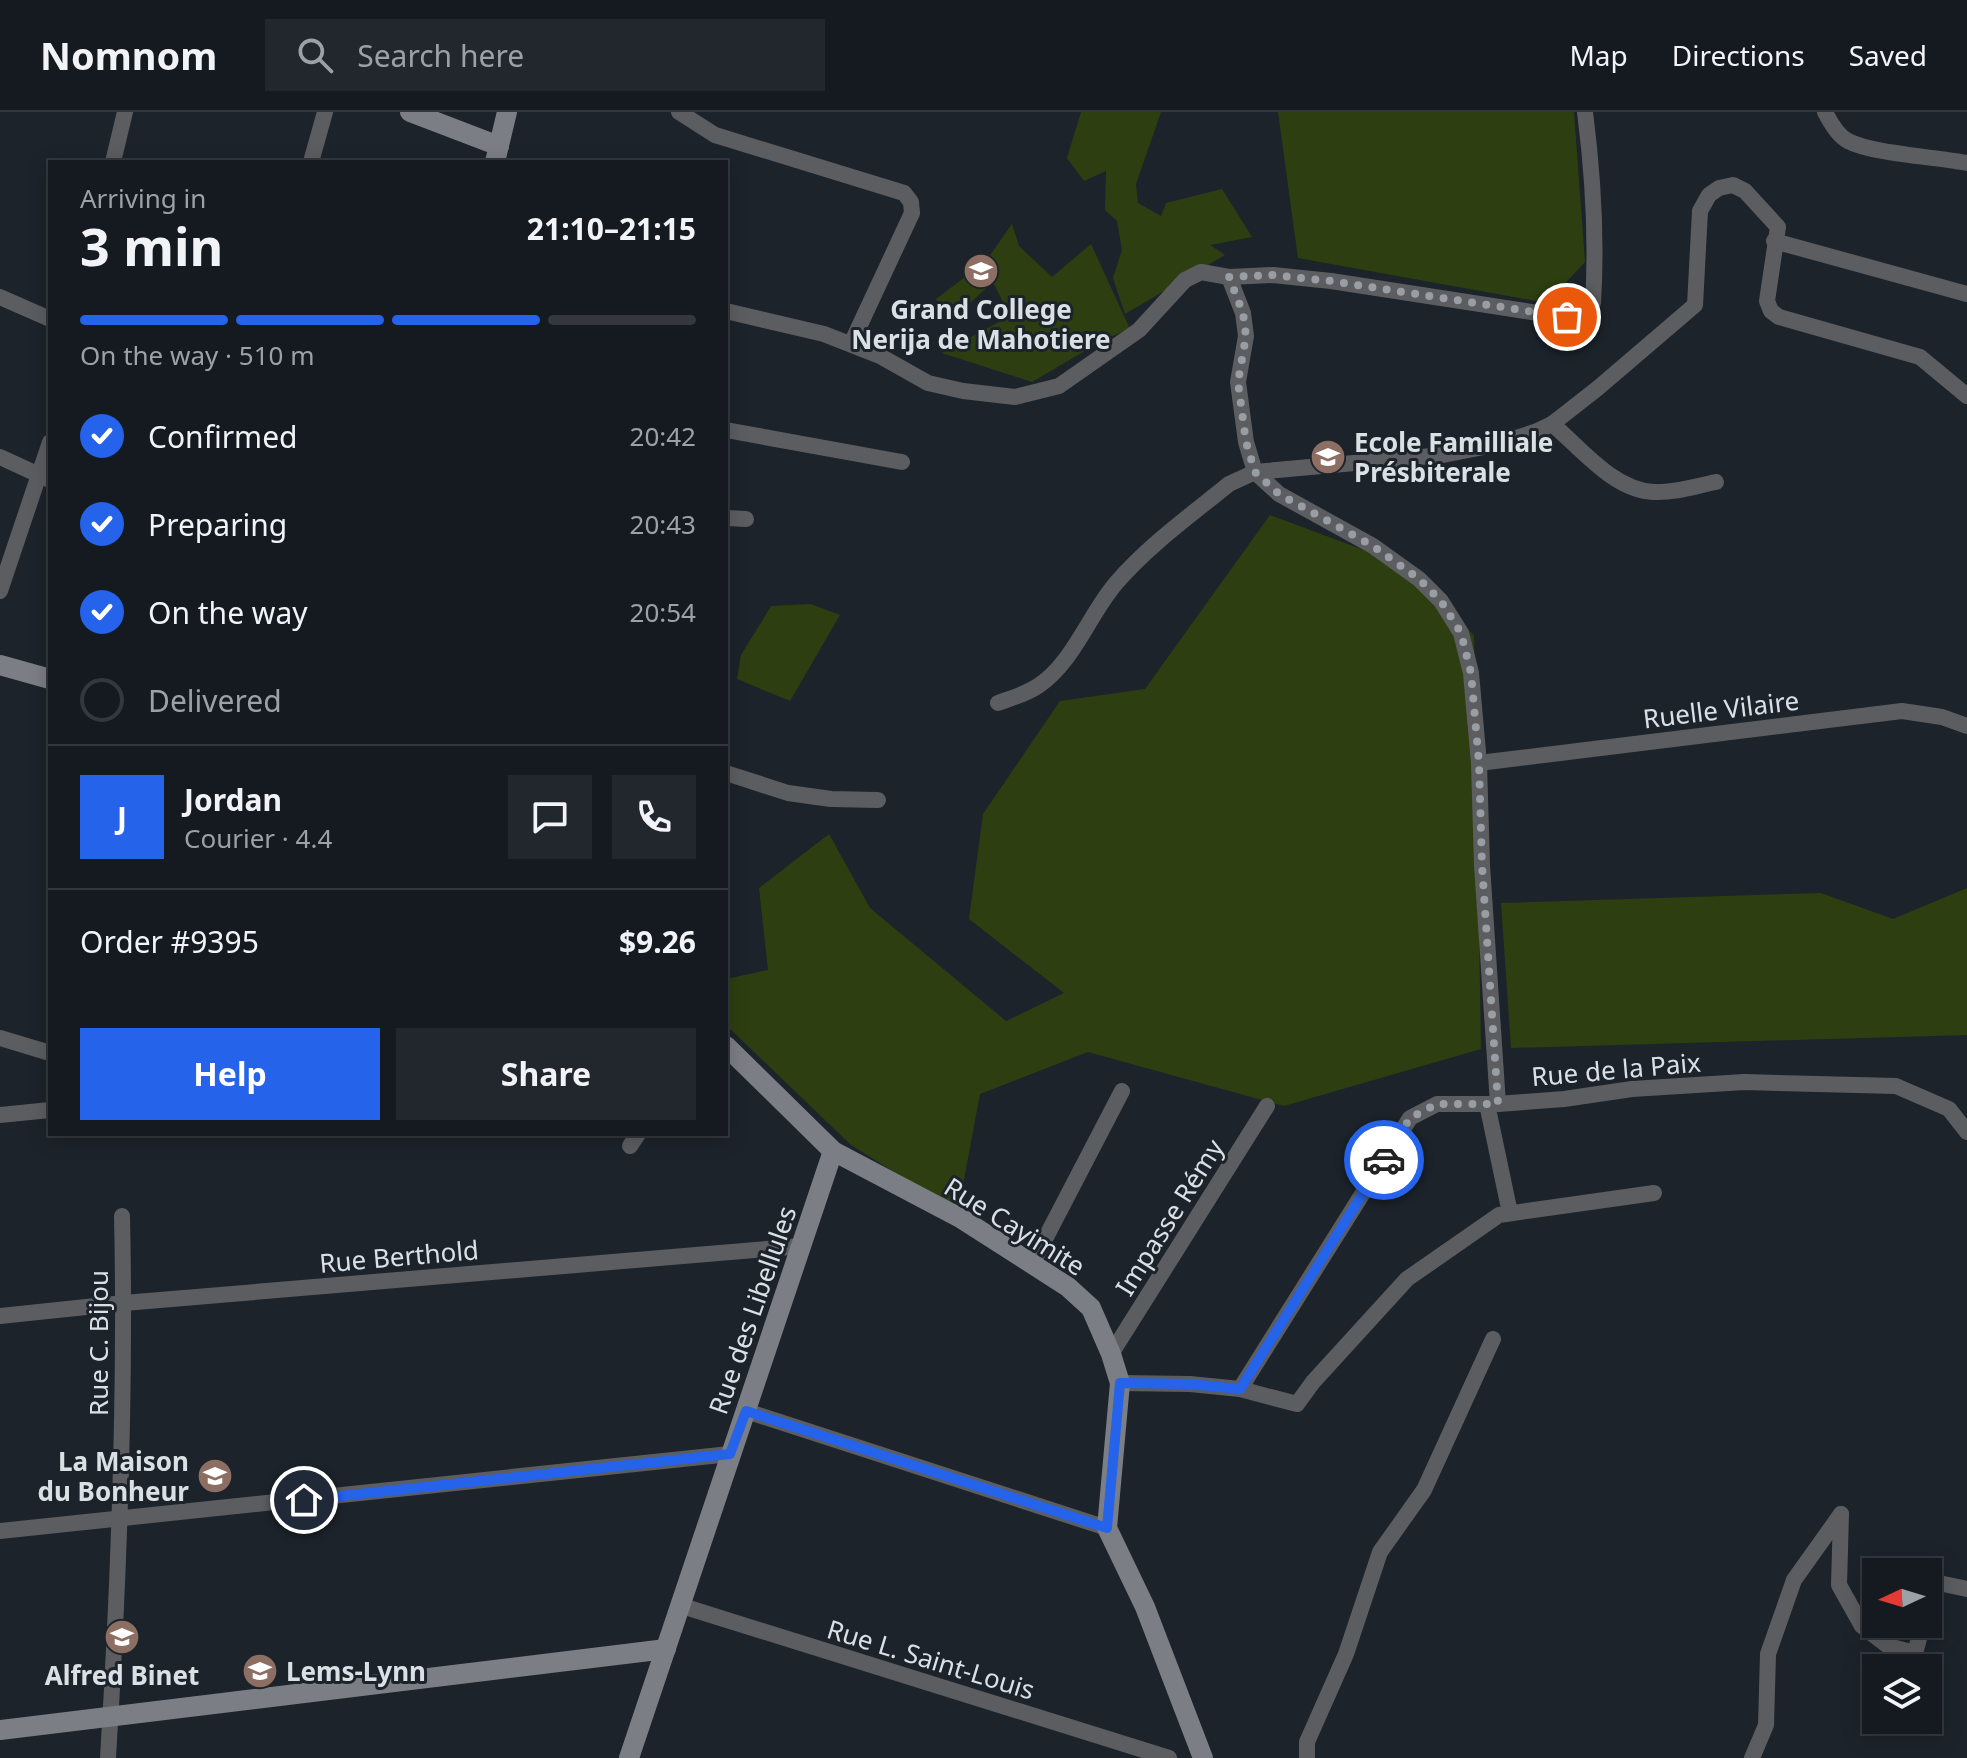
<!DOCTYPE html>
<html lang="en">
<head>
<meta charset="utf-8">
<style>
	:root { --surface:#151a20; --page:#22272d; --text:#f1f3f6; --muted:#9da1a5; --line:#34383e; --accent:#2563eb }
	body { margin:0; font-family:"Noto Sans",sans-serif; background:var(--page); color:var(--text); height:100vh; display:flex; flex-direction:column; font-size:30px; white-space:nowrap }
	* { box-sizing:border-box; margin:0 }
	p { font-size:26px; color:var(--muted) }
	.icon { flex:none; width:44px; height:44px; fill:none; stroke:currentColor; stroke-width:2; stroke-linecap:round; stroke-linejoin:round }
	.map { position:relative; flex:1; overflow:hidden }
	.drawer { position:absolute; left:48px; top:48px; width:680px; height:976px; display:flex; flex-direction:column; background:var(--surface); border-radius:0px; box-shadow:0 4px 20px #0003,0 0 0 2px var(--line) }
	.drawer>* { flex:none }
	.needle { width:52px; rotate:266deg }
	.tools { position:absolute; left:1862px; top:1446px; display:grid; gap:16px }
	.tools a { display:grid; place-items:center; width:80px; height:80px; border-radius:0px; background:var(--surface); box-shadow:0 4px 20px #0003,0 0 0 2px var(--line); font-size:40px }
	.pin { position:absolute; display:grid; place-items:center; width:68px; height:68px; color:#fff; margin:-34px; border:4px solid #fff; border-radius:50%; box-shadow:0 2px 8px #0007 }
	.courier { position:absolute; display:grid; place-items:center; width:80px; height:80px; margin:-40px; border:6px solid #2563eb; border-radius:50%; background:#fff; color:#222; box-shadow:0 2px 10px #0007 }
	.headline em { font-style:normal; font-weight:700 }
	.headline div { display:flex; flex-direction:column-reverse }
	.headline { display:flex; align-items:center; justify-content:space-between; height:136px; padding:0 32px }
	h1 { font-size:52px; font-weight:700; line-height:60px }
	.bar { display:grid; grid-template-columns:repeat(4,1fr); gap:12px 8px; align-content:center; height:96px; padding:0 32px }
	.bar i { height:10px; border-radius:6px; background:var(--line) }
	.bar .active { background:var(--accent) }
	.bar p { grid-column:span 4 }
	.line { display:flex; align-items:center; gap:20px; padding:0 32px; border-top:2px solid var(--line) }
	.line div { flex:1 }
	.round { display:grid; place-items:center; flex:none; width:84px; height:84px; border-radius:0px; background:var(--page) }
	ol { padding:0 32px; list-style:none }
	li { display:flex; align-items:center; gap:24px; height:88px }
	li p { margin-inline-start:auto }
	li .icon { padding:8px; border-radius:50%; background:var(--accent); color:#fff; stroke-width:4 }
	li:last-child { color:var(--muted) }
	li i { width:44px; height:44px; border:4px solid var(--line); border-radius:50% }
	.button { display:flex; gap:16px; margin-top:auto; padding:16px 32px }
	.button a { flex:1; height:92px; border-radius:0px; background:var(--accent); color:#fff; font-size:32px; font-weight:700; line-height:92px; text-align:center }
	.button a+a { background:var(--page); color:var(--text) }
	header { display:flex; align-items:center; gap:48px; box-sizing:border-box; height:112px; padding:0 40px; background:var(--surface); border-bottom:2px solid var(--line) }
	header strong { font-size:38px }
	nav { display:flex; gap:44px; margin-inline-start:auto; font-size:28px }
	.search { width:560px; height:72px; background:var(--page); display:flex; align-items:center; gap:20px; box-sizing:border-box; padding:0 28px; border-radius:0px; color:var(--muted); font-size:30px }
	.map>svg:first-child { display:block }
</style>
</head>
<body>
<header>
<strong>Nomnom</strong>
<div class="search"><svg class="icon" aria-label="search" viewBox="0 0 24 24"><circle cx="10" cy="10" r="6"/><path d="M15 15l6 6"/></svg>Search here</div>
<nav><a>Map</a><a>Directions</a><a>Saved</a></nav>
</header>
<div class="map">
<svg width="1967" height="1646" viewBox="0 0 1967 1646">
	<rect width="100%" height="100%" fill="#1c232a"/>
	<g fill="#2d3f10">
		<path d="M1081 0H1161L1136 72 1138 91 1161 104 1166 91 1222 77 1252 125 1210 133 1225 143 1125 202 1113 166 1122 138 1117 109 1105 98 1106 59 1084 69 1067 46Z"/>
		<path d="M1278 0H1574L1585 150 1547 191 1298 146Z"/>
		<path d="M1012 112 1019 134 1052 165 1091 132 1130 217 1107 226 1032 270 942 241 1010 204 993 170 948 211 936 187 986 149Z"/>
		<path d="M1270 403 1380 444 1474 523 1481 937 1284 994 1088 940 980 982 958 1100 851 1033 726 913V867L768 858 759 776 829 722 870 796 1006 909 1064 881 969 807 983 702 1060 589 1145 577Z"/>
		<path d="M811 492 840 503 790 589 737 567 741 543 771 494Z"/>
		<path d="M1967 776V923L1511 936 1501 791 1821 781 1893 807Z"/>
	</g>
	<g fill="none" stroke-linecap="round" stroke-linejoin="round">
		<g stroke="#5c5d61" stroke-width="16">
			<path d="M679 0 715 23 904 81 911 90 912 101 851 232"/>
			<path d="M1825 0C1830 10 1838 24 1848 29 1873 42 1937 45 1967 51"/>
			<path d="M113 50 125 0"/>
			<path d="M311 50 325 0"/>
			<path d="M1774 129 1967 182"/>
			<path d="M1229 165 1243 201 1246 224 1238 270 1246 330 1255 360 1279 382 1373 434 1419 467 1441 489 1461 521 1471 561 1479 651 1482 753 1498 992"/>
			<path d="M0 185 50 207"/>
			<path d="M726 199 824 222 880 244 928 271 963 279 1015 285 1059 274 1139 218 1185 168 1201 160 1229 165 1273 163 1331 169 1551 203 1580 204 1593 191C1597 127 1593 63 1585 0"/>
			<path d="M1552 312C1581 336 1614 379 1654 380 1675 381 1696 374 1716 370"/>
			<path d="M726 318 902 350"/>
			<path d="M0 345 50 368"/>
			<path d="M726 406 746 407"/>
			<path d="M0 479 50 330"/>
			<path d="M998 591C1012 586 1026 582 1038 574 1074 550 1089 502 1117 470 1149 433 1191 403 1229 372L1255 360 1443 343 1494 333 1535 320 1552 312 1598 276 1695 193 1700 99 1709 83 1719 76 1733 73 1745 79 1778 115 1767 189 1771 199 1779 205 1920 245 1967 284"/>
			<path d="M1479 651 1902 599 1942 605 1967 614"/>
			<path d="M726 661 788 681 831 687 878 688"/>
			<path d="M0 926 50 941"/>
			<path d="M1487 992 1510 1101"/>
			<path d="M0 1003 50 998"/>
			<path d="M630 1034 638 1022"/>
			<path d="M1032 1152 1122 979"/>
			<path d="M0 1204 124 1191 802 1134"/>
			<path d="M1111 1242 1267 994"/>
			<path d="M1120 1271 1190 1272 1240 1277 1410 1006 1437 992H1498L1564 987 1632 977 1744 970 1896 974 1949 997 1967 1020"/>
			<path d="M1240 1277 1297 1292 1313 1270 1407 1167 1499 1103 1654 1081"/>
			<path d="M746 1299 1107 1416"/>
			<path d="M1841 1402 1839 1473 1862 1514 1888 1534 1915 1541 1923 1512"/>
			<path d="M0 1419 730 1342"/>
			<path d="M1928 1491 1934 1470 1967 1477"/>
			<path d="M679 1493 1169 1646"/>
			<path d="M108 1646C119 1465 126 1285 122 1104"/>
			<path d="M1307 1646V1630L1346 1542 1380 1440 1424 1378 1493 1227"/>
			<path d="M1752 1646 1766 1613 1768 1542 1794 1468 1841 1402"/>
		</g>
		<g stroke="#7c7e85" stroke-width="20">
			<path d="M410 0 499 34"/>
			<path d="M495 50 507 0"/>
			<path d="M0 553 50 567"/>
			<path d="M726 934 833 1039 962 1107 1068 1175 1091 1196 1111 1242 1120 1271 1107 1416 1145 1495 1203 1646"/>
			<path d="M0 1618 666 1537"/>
			<path d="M629 1646 833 1039"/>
		</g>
	</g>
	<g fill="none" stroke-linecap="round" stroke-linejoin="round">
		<path stroke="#989ea4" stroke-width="8" stroke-dasharray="0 14.4" d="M1384 1048 1410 1006 1437 992H1498L1482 753 1479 651 1471 561 1461 521 1441 489 1419 467 1373 434 1279 382 1255 360 1246 330 1238 270 1246 224 1243 201 1229 165 1273 163 1331 169 1567 205"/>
		<path stroke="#2563eb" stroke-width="10" d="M304 1388 730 1342 746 1299 1107 1416 1120 1271 1190 1272 1240 1277 1384 1048"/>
	</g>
	<defs>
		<symbol id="school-disc" viewBox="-11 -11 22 22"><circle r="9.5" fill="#8d6e63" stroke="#1c232a"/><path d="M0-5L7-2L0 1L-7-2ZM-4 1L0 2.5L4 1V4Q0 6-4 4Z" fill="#fff"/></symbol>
	</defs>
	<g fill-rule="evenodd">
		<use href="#school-disc" x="961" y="139" width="40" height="40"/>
		<use href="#school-disc" x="1308" y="325" width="40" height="40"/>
		<use href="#school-disc" x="195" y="1344" width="40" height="40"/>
		<use href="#school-disc" x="102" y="1505" width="40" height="40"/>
		<use href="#school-disc" x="240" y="1539" width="40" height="40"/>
	</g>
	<g text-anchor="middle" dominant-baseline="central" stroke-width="6" stroke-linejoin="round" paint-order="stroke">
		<g font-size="26" font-weight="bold" fill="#dbe0e5" stroke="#1c232a">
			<text x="981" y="197">Grand College<tspan x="981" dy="30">Nerija de Mahotiere</tspan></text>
			<text x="1354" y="330" text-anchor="start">Ecole Familliale<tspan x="1354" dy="30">Présbiterale</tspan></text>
			<text x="189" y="1349" text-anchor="end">La Maison<tspan x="189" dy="30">du Bonheur</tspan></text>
			<text x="286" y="1559" text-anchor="start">Lems-Lynn</text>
			<text x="122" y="1563">Alfred Binet</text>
		</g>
		<g font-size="26" fill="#dbe0e5" stroke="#1c232a">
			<text transform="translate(1721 597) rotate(-7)">Ruelle Vilaire</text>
			<text transform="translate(1616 957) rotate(-5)">Rue de la Paix</text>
			<text transform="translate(1169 1105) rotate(-58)">Impasse Rémy</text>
			<text transform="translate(1015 1114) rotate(32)">Rue Cayimite</text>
			<text transform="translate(399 1144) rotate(-5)">Rue Berthold</text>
			<text transform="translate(752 1198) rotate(-71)">Rue des Libellules</text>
			<text transform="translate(98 1231) rotate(-90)">Rue C. Bijou</text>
			<text transform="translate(931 1547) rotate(17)">Rue L. Saint-Louis</text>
		</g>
	</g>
</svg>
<div class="tools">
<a><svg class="needle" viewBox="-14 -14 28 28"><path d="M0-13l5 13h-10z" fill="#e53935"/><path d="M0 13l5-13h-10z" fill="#9da1a5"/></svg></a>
<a><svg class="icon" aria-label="layers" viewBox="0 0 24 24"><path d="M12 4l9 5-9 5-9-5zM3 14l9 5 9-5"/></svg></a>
</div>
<div class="pin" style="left:1567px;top:205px;background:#ea580c"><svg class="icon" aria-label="bag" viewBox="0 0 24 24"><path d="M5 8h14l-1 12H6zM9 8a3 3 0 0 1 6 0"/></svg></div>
<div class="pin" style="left:304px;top:1388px;background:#1f2937"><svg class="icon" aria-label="home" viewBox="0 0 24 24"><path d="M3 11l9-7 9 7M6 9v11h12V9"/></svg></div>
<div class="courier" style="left:1384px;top:1048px"><svg class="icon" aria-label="car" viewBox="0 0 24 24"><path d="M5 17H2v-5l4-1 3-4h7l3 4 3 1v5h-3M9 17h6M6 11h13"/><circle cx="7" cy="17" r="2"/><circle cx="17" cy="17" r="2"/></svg></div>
<section class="drawer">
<div class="headline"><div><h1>3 min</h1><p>Arriving in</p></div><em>21:10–21:15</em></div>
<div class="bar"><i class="active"></i><i class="active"></i><i class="active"></i><i></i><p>On the way · 510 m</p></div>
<ol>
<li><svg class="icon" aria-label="check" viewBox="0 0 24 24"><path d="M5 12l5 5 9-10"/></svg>Confirmed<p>20:42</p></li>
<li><svg class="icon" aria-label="check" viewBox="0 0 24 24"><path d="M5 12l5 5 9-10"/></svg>Preparing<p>20:43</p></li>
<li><svg class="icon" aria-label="check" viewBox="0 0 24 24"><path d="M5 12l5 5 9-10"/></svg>On the way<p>20:54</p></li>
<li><i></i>Delivered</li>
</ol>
<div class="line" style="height:144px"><b class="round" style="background:var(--accent);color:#fff">J</b><div><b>Jordan</b><p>Courier · 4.4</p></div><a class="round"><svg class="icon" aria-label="chat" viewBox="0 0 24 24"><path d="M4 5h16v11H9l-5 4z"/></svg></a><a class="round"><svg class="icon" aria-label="phone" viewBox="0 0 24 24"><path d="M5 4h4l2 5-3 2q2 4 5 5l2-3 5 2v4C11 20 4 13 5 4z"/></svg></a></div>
<div class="line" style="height:104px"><div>Order #9395</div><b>$9.26</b></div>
<div class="button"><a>Help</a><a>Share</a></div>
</section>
</div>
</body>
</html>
